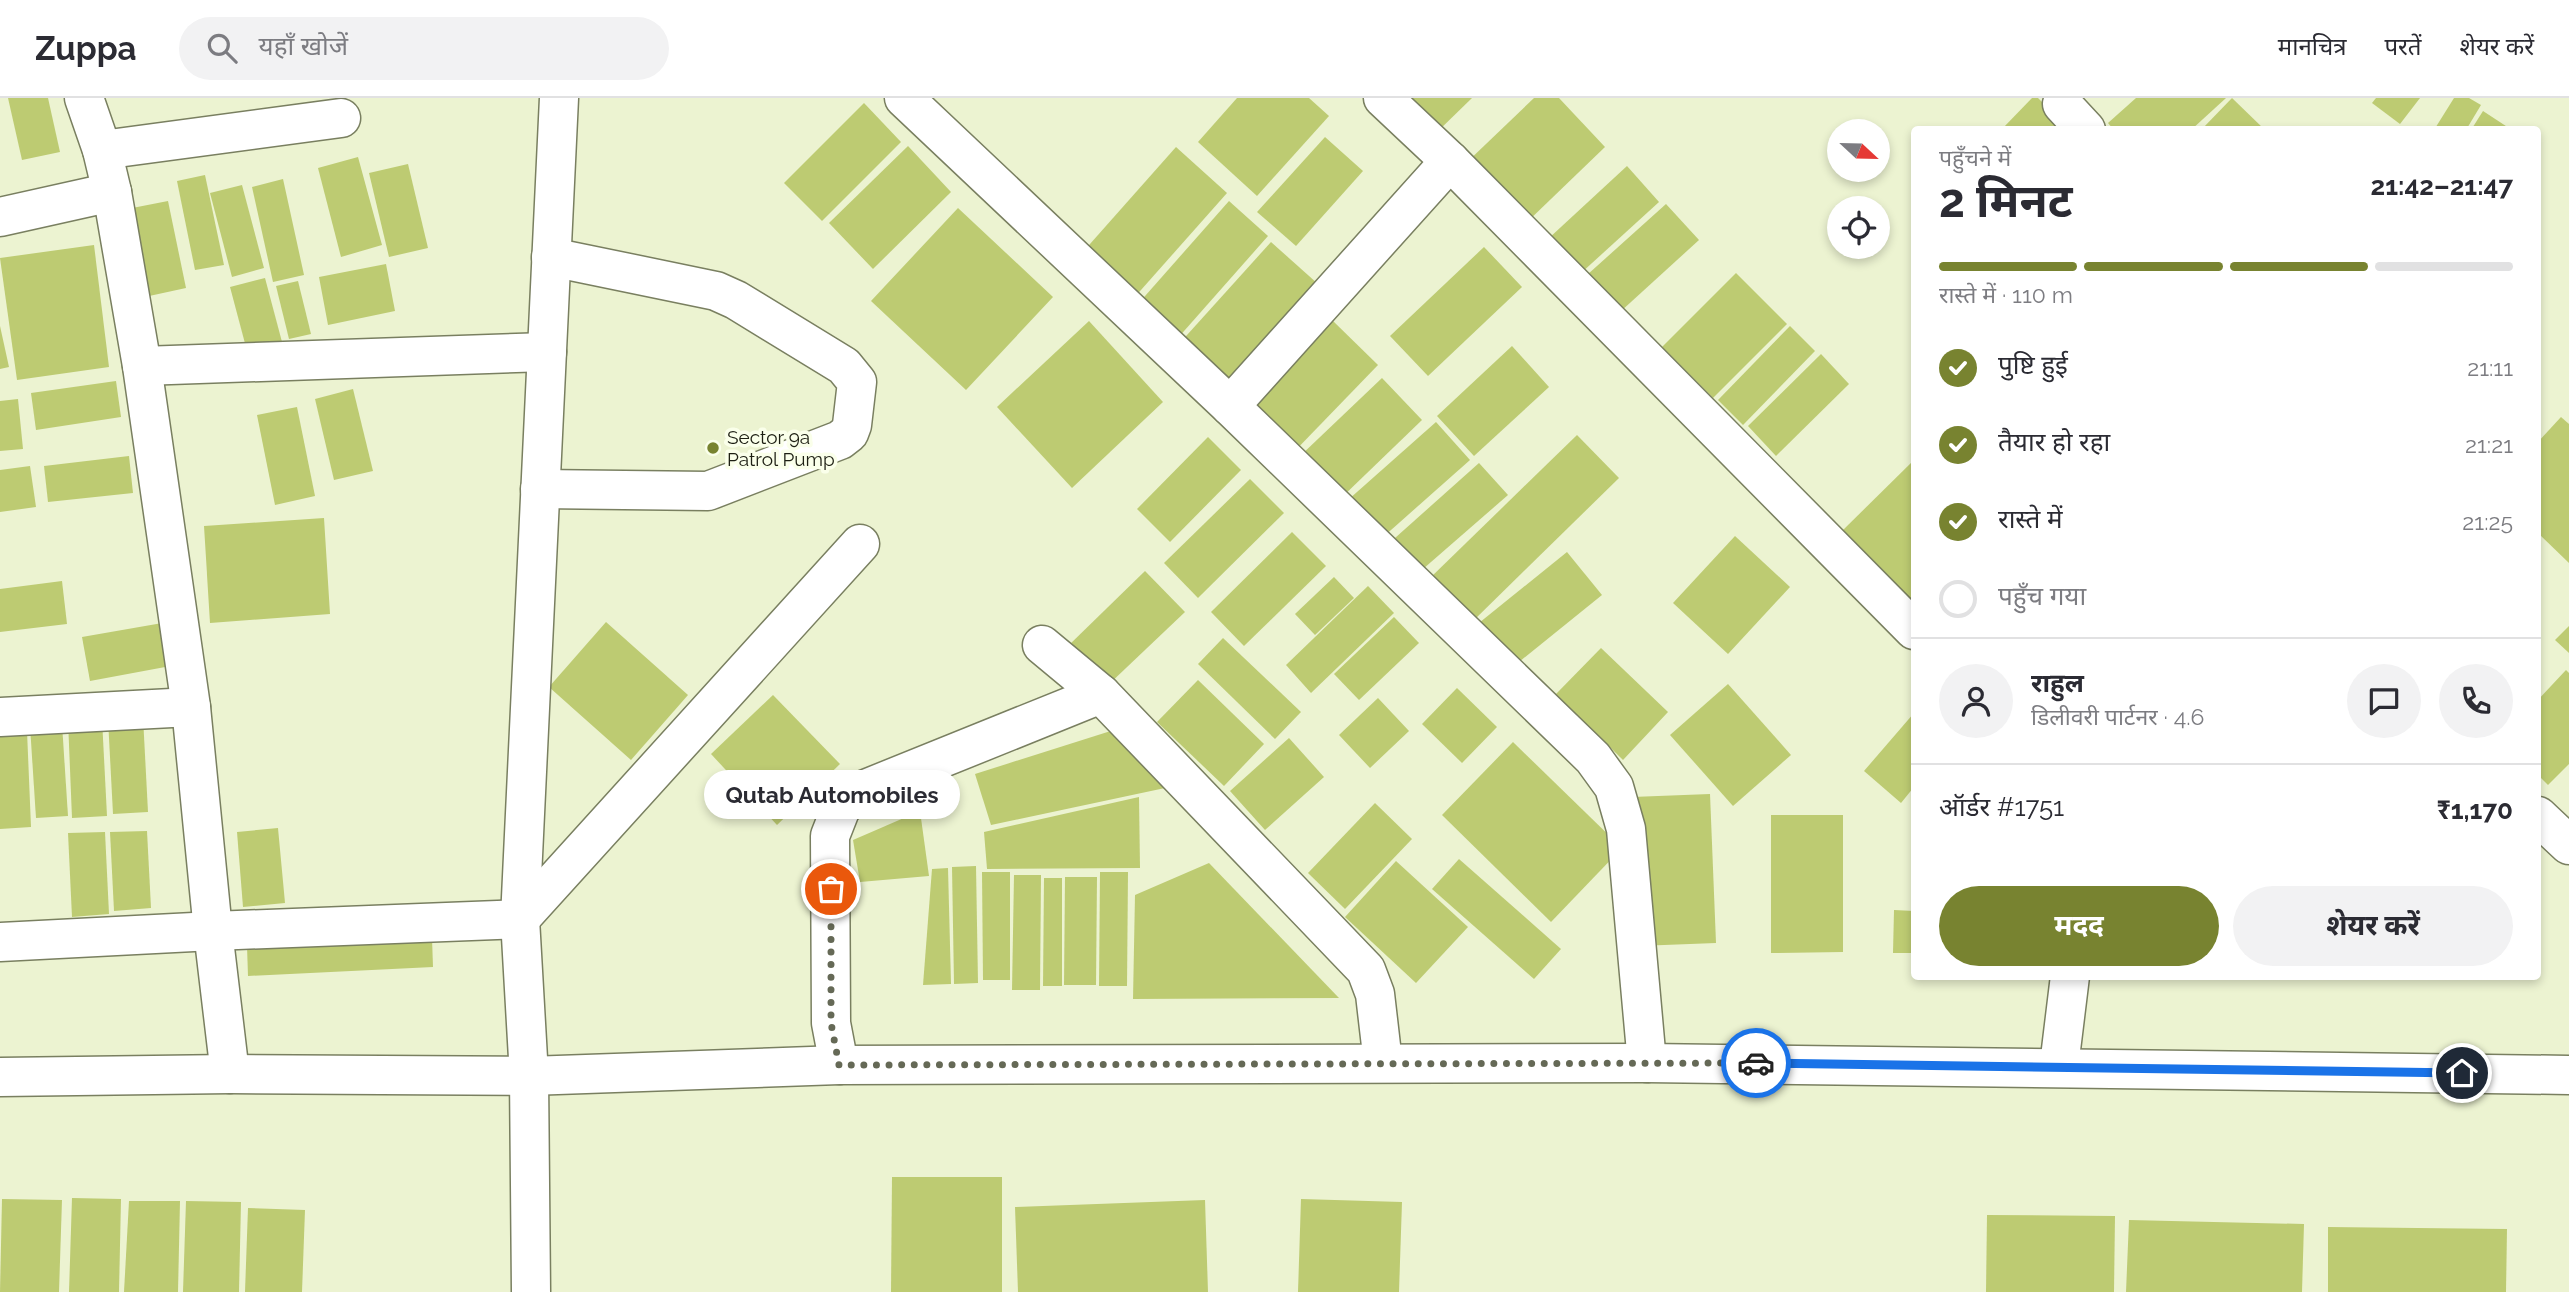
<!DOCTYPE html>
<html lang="hi">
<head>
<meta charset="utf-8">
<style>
	:root { --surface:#fff; --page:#f2f2f3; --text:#2b2b33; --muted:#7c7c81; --line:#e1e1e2; --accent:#788330 }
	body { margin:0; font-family:Raleway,"Noto Sans Devanagari",sans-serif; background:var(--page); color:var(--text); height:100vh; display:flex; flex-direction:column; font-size:26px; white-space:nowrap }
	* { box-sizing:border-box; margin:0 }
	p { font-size:23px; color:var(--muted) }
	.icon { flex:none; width:38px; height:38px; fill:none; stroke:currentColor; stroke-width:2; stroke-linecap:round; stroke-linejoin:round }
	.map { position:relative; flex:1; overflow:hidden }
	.sheet { position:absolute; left:1911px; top:28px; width:630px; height:854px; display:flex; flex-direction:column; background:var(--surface); border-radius:7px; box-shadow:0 4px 10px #0003 }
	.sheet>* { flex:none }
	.needle { width:46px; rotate:112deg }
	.fabs { position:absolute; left:1827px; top:21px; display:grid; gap:14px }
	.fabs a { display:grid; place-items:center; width:63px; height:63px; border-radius:50%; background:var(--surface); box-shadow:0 4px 10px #0003; font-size:35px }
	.pin { position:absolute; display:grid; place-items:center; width:60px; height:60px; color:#fff; margin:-30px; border:4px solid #fff; border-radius:50%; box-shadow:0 2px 7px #0007 }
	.courier { position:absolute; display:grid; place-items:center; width:70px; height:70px; margin:-35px; border:5px solid #1a73e8; border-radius:50%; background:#fff; color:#222; box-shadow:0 2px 9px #0007 }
	.bubble { position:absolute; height:49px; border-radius:24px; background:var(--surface); box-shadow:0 4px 10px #0003; font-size:23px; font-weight:700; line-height:49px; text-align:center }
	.overview em { font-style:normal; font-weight:700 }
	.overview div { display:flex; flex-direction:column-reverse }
	.overview { display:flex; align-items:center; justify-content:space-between; height:119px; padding:0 28px }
	h1 { font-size:46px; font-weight:700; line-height:52px }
	.bar { display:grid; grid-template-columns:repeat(4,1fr); gap:10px 7px; align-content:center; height:84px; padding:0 28px }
	.bar i { height:9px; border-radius:5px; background:var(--line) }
	.bar .current { background:var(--accent) }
	.bar p { grid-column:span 4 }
	.line { display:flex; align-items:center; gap:18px; padding:0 28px; border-top:2px solid var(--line) }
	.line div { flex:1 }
	.round { display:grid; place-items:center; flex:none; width:74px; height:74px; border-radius:37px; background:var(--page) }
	ol { padding:0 28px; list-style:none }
	li { display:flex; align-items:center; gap:21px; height:77px }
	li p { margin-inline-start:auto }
	li .icon { padding:7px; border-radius:50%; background:var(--accent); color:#fff; stroke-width:4 }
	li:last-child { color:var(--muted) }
	li i { width:38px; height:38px; border:4px solid var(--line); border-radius:50% }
	.action { display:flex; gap:14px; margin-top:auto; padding:14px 28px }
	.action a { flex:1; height:80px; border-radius:42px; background:var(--accent); color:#fff; font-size:28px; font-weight:700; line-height:80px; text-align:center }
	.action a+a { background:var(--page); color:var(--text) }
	header { display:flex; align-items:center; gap:42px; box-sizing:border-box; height:98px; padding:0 35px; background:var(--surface); border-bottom:2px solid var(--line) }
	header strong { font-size:33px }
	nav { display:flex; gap:38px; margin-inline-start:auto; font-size:24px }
	.search { width:490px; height:63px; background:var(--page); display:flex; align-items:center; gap:18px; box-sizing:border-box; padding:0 24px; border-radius:38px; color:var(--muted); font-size:26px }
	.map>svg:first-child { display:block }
</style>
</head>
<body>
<header>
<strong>Zuppa</strong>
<div class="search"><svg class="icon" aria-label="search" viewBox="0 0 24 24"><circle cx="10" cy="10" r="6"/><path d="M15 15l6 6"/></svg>यहाँ खोजें</div>
<nav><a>मानचित्र</a><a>परतें</a><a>शेयर करें</a></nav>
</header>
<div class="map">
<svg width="2569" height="1194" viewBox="0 0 2569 1194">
	<rect width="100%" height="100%" fill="#ecf3d1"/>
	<g fill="#bdcb72">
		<path d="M8 0H48L60 54 22 62Z"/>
		<path d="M1237 0H1309L1329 18 1257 98 1198 44Z"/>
		<path d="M1399 0H1472L1434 37Z"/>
		<path d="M1534 0H1559L1605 49 1522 129 1463 68Z"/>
		<path d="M2032 0H2038L2070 32H2001Z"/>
		<path d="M2136 0H2226L2191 32H2114L2108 25Z"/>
		<path d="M2232 0 2265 32H2201Z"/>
		<path d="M2376 0H2420L2400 26 2372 5Z"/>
		<path d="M2454 0H2469L2481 7 2466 32H2434Z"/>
		<path d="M864 5 901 44 822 123 784 85Z"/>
		<path d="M2483 13 2512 32H2471Z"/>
		<path d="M1325 39 1363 73 1296 148 1257 114Z"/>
		<path d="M908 48 951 94 873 171 829 125Z"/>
		<path d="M1176 49 1227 95 1133 201 1082 155Z"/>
		<path d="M358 59 382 147 341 159 318 70Z"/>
		<path d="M408 66 428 150 389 159 369 75Z"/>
		<path d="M1627 68 1659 104 1580 176 1548 141Z"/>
		<path d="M205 77 224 167 195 172 177 83Z"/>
		<path d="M283 81 304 177 273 184 252 89Z"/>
		<path d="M242 87 264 170 232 179 210 95Z"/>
		<path d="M168 103 186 190 140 200 122 112Z"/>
		<path d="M1229 103 1268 138 1177 241 1138 206Z"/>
		<path d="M1666 106 1699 142 1620 214 1587 177Z"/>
		<path d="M958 110 1053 199 966 292 871 203Z"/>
		<path d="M1271 144 1318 186 1225 289 1178 247Z"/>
		<path d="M94 147 109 269 17 282 0 160Z"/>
		<path d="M1484 149 1522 189 1428 278 1390 238Z"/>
		<path d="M386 166 395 213 328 227 319 179Z"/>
		<path d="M1736 175 1787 226 1713 300 1662 249Z"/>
		<path d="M265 180 282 244 247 253 230 189Z"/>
		<path d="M298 183 311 236 289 241 276 188Z"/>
		<path d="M1332 222 1378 267 1290 358 1244 314Z"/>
		<path d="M1089 223 1163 304 1072 390 997 309Z"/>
		<path d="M0 228 9 269 0 271Z"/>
		<path d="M1790 228 1815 253 1743 327 1718 302Z"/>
		<path d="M1512 248 1549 289 1474 358 1437 318Z"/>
		<path d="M1821 256 1849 286 1776 358 1748 328Z"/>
		<path d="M1382 280 1422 322 1338 403 1298 360Z"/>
		<path d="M116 283 121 319 36 332 31 295Z"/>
		<path d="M353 291 373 373 334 382 315 301Z"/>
		<path d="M18 301 23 351 0 353V303Z"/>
		<path d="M297 309 315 398 275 407 257 317Z"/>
		<path d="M2561 319 2569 326V465L2538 435V344Z"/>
		<path d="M1436 324 1470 362 1382 440 1348 402Z"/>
		<path d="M1577 337 1619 380 1471 525 1429 481Z"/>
		<path d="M1208 339 1241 372 1170 444 1137 411Z"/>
		<path d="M129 358 133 395 48 404 44 368Z"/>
		<path d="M1914 362V509L1841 434Z"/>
		<path d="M1479 365 1508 397 1423 471 1395 440Z"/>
		<path d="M30 368 36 409 0 414V372Z"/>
		<path d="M1250 381 1284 415 1198 500 1164 465Z"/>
		<path d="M324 420 330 516 210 525 204 428Z"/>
		<path d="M1292 434 1326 468 1244 548 1211 514Z"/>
		<path d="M1735 438 1790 489 1728 556 1673 505Z"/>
		<path d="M1567 454 1602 497 1509 572 1474 529Z"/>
		<path d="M1145 473 1185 514 1106 589 1067 549Z"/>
		<path d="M1334 479 1354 500 1315 537 1295 516Z"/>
		<path d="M62 483 67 526 0 534V491Z"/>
		<path d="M1368 488 1394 515 1311 595 1286 567Z"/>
		<path d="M1394 519 1419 545 1359 602 1334 576Z"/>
		<path d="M168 524 176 567 90 583 82 539Z"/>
		<path d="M606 524 688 597 631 662 549 589Z"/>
		<path d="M2569 528V555L2555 542Z"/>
		<path d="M1223 540 1301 614 1275 641 1198 566Z"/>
		<path d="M1601 550 1668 614 1623 662 1556 596Z"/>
		<path d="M2566 572 2569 575V666L2548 687 2538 677V602Z"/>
		<path d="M1198 582 1264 646 1224 688 1157 624Z"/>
		<path d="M1728 586 1791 657 1733 708 1670 637Z"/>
		<path d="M1457 590 1497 629 1462 665 1422 626Z"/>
		<path d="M773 597 840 666 777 727 711 656Z"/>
		<path d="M1378 600 1409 633 1370 670 1339 637Z"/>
		<path d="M1914 615V689L1901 705 1864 673Z"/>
		<path d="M143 619 148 714 113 716 108 621Z"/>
		<path d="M102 621 107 718 72 720 68 622Z"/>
		<path d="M62 626 68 718 36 720 30 628Z"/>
		<path d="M1117 631 1165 690 991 727 975 676Z"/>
		<path d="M27 633 31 729 0 731V634Z"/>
		<path d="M1289 640 1324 679 1265 732 1230 693Z"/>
		<path d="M1513 644 1622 750 1551 824 1442 717Z"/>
		<path d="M1710 696 1716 845 1638 848 1632 699Z"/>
		<path d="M1139 699 1140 770 987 771 984 734Z"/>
		<path d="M1375 705 1412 741 1345 811 1308 775Z"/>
		<path d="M920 713 929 778 860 784 853 742Z"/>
		<path d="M1771 717H1843V854L1771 855Z"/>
		<path d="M278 730 285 805 243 809 237 734Z"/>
		<path d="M147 733 151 810 114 813 110 734Z"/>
		<path d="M105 734 109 816 72 819 68 735Z"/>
		<path d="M1459 761 1561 851 1534 881 1432 791Z"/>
		<path d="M1396 763 1468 829 1416 885 1345 819Z"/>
		<path d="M1209 765 1339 900 1133 901 1135 797Z"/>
		<path d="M976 768 978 885 954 886 952 769Z"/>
		<path d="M948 770 951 886 923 887 932 771Z"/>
		<path d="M982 774H1010V882H983Z"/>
		<path d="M1100 774H1128L1127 888H1099Z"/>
		<path d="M1014 777H1041L1040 892H1012Z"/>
		<path d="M1065 779H1097L1096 887H1064Z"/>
		<path d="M1044 780H1062V888H1043Z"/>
		<path d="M1894 812 1914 813V855H1893Z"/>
		<path d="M432 840 433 869 248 878 247 848Z"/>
		<path d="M892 1079H1002V1194H891Z"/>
		<path d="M72 1100 121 1101 119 1194H69Z"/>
		<path d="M2 1101 62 1102 59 1194H0Z"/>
		<path d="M1301 1101 1402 1104 1399 1194H1298Z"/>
		<path d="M1205 1102 1208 1194H1018L1015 1109Z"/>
		<path d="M129 1103H180L178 1194H124Z"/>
		<path d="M186 1103 241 1104 239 1194H183Z"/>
		<path d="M248 1110 305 1112 302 1194H245Z"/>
		<path d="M1987 1117 2115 1118 2114 1194H1986Z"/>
		<path d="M2129 1122 2304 1126 2302 1194H2126Z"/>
		<path d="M2328 1129 2507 1131 2506 1194H2328Z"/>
	</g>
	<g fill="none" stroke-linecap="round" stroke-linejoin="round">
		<defs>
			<g id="minor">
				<path d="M84 0 102 52 112 94 142 268 191 609 213 833 230 976"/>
				<path d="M904 0 1230 308 1593 660 1614 689 1626 731 1647 965"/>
				<path d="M1383 0 1450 63 1914 532"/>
				<path d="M2062 6 2086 32"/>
				<path d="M102 52 341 20"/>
				<path d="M0 119 112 94"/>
				<path d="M142 268 547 254"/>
				<path d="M1230 308 1450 63"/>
				<path d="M540 391 708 393 840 342 849 335 852 327 857 284 844 268 736 202 716 193 551 159"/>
				<path d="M1042 547 1101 596"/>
				<path d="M0 619 191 609"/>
				<path d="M2538 718 2569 747"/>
				<path d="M0 844 213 833 520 821 860 446"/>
				<path d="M839 967 831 925 830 738 841 710 858 694 1101 596 1366 872 1375 896 1383 965"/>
				<path d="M2059 968 2070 878"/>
				<path d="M0 979 230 976 529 978 839 967 1647 965 2569 977"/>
				<path d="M531 1194 529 978 520 821 559 0"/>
			</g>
		</defs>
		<use href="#minor" stroke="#797f60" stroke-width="41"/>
		<use href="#minor" stroke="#fff" stroke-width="38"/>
	</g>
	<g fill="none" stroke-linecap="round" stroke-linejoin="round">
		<path stroke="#656956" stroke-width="7" stroke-dasharray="0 12.6" d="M831 791V925L839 967 1756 965"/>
		<path stroke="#1a73e8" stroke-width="9" d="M1756 965 2462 975"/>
	</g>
	<circle fill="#788330" stroke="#faffea" stroke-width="2.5" cx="713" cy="350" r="7"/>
	<g text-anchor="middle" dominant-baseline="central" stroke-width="7" stroke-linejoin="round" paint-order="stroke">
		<g font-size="19" fill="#1d1f13" stroke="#faffea" text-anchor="start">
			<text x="727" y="339">Sector 9a<tspan x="727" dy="22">Patrol Pump</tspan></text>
		</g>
	</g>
</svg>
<div class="fabs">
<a><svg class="needle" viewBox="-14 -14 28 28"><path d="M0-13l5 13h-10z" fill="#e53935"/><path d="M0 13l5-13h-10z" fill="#7c7c81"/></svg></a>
<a><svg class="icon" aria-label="locate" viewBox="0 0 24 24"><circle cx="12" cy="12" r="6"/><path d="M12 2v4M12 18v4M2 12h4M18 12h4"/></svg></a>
</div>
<div class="pin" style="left:831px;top:791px;background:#ea580c"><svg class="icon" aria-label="bag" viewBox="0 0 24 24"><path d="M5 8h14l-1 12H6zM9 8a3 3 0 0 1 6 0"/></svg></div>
<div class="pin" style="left:2462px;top:975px;background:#1f2937"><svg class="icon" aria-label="home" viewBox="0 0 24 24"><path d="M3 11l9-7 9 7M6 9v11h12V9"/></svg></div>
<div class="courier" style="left:1756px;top:965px"><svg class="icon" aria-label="car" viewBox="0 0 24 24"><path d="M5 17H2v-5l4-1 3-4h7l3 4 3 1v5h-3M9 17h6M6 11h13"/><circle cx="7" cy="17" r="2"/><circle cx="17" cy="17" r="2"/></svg></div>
<div class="bubble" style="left:704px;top:672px;width:256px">Qutab Automobiles</div>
<section class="sheet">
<div class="overview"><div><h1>2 मिनट</h1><p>पहुँचने में</p></div><em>21:42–21:47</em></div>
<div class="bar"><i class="current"></i><i class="current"></i><i class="current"></i><i></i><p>रास्ते में · 110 m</p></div>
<ol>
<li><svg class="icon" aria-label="check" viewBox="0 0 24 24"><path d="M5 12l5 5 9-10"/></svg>पुष्टि हुई<p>21:11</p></li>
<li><svg class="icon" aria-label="check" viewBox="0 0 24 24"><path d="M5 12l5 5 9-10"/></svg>तैयार हो रहा<p>21:21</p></li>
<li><svg class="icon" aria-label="check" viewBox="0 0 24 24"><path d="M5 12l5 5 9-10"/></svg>रास्ते में<p>21:25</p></li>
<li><i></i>पहुँच गया</li>
</ol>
<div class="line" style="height:126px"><a class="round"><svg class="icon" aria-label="person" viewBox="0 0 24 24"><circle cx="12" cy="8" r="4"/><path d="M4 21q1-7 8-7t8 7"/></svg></a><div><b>राहुल</b><p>डिलीवरी पार्टनर · 4.6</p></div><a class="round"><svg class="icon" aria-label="chat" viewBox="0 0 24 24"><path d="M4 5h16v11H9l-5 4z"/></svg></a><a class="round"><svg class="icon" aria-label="phone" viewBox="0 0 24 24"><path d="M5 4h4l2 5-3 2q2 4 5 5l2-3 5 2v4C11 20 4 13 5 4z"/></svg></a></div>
<div class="line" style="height:91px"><div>ऑर्डर #1751</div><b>₹1,170</b></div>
<div class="action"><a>मदद</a><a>शेयर करें</a></div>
</section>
</div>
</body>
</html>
